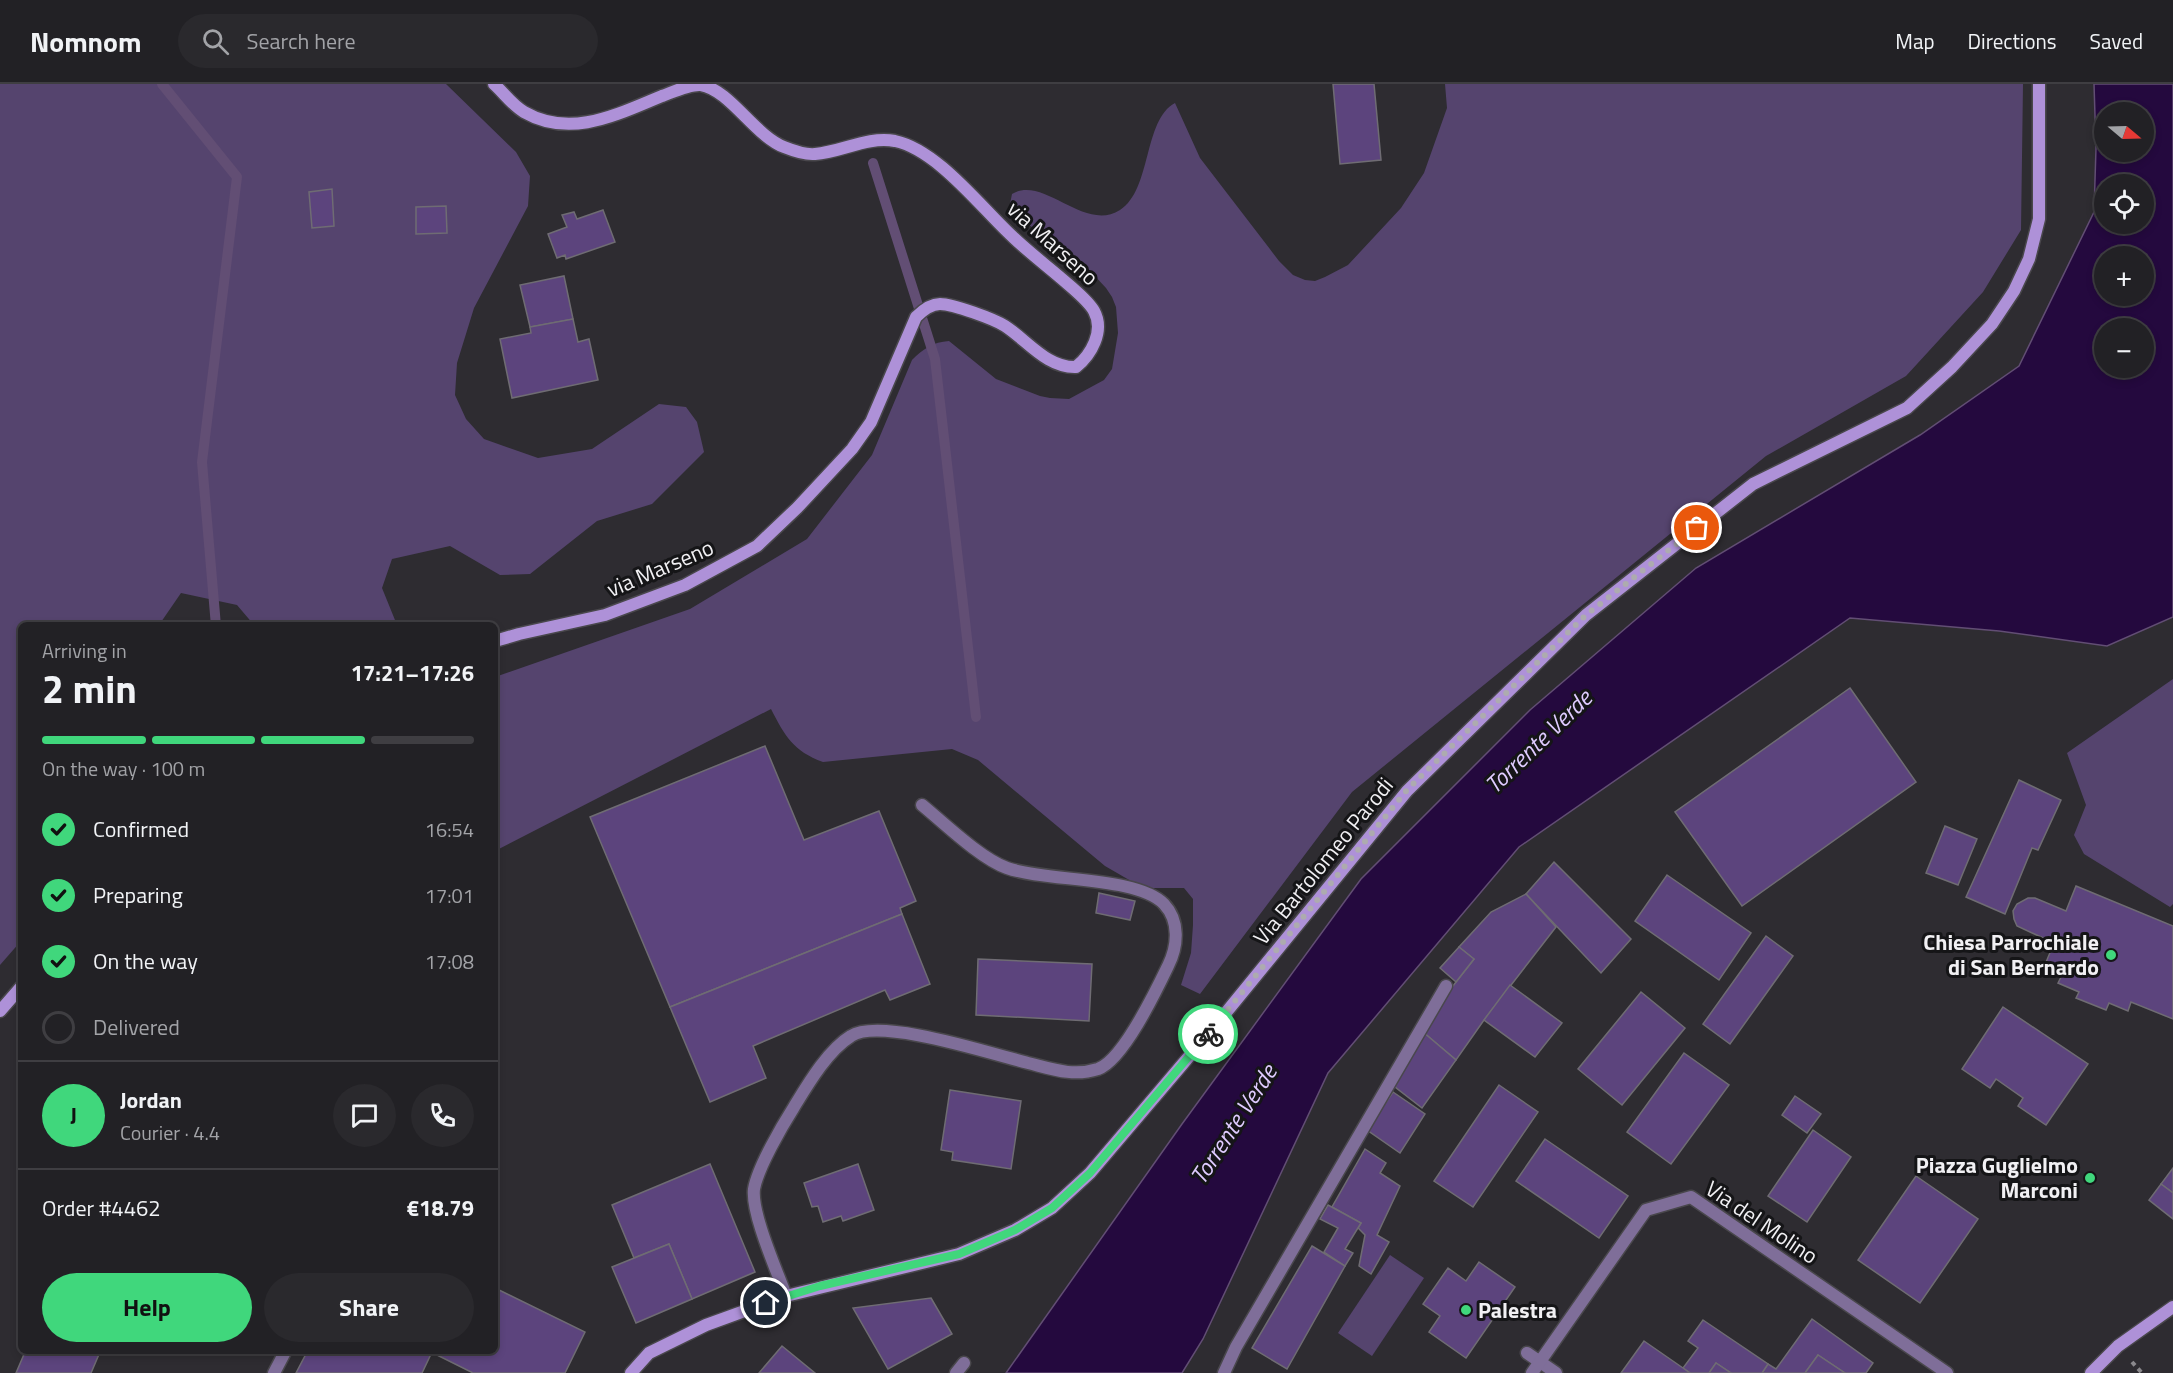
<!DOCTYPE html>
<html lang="en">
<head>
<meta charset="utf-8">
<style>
	:root { --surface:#222125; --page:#2a292d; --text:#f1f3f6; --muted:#a2a3a7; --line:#3f3e42; --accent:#40d77c }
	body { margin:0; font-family:"Titillium Web",sans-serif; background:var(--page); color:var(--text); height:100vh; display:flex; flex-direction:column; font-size:22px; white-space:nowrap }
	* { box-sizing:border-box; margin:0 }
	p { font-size:20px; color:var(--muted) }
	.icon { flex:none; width:33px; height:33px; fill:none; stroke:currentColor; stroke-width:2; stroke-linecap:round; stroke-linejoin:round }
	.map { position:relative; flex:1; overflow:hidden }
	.panel { position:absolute; left:18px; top:538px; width:480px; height:732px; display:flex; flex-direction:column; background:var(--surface); border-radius:9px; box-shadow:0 3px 9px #0003,0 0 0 2px var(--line) }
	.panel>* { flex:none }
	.needle { width:39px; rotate:109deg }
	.tools { position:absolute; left:2094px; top:18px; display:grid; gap:12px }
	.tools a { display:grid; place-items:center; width:60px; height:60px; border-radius:50%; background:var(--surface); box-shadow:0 3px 9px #0003,0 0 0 2px var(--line); font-size:30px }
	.pin { position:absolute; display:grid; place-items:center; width:51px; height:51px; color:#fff; margin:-26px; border:3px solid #fff; border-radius:50%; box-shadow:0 2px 6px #0007 }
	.courier { position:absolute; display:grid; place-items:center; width:60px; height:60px; margin:-30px; border:4px solid #40d77c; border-radius:50%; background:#fff; color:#222; box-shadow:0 2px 8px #0007 }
	.summary em { font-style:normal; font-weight:700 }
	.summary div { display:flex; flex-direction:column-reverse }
	.summary { display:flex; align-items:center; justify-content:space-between; height:102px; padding:0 24px }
	h1 { font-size:39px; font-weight:700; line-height:45px }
	.bar { display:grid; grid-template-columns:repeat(4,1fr); gap:9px 6px; align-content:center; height:72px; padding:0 24px }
	.bar i { height:8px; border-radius:4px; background:var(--line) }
	.bar .selected { background:var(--accent) }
	.bar p { grid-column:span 4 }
	.line { display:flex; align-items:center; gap:15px; padding:0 24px; border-top:2px solid var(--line) }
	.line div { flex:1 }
	.round { display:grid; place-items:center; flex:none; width:63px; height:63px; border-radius:32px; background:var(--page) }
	ol { padding:0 24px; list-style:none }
	li { display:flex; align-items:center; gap:18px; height:66px }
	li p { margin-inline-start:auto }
	li .icon { padding:6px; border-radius:50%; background:var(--accent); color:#111; stroke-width:4 }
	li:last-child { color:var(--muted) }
	li i { width:33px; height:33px; border:3px solid var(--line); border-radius:50% }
	.action { display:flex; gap:12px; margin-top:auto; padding:12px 24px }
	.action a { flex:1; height:69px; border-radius:36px; background:var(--accent); color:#111; font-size:24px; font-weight:700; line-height:69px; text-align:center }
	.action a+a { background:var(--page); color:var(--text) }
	header { display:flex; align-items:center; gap:36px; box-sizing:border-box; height:84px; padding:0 30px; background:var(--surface); border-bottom:2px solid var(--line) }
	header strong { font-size:28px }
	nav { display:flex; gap:33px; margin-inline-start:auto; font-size:21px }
	.search { width:420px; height:54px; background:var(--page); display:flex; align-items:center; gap:15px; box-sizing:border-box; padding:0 21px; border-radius:33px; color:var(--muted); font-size:22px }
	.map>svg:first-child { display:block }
</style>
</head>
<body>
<header>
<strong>Nomnom</strong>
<div class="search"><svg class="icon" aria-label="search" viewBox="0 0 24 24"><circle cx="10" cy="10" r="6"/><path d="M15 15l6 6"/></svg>Search here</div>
<nav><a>Map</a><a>Directions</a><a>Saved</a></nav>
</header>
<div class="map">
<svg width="2173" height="1289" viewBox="0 0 2173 1289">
	<rect width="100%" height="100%" fill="#2e2c31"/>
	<g fill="#55446e">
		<path d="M0 0H446L516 68 530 92 528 122 474 224 457 279 455 311 466 335 484 355 538 374 592 365 659 320 686 323 697 338 704 368 652 420 597 437 530 490 500 491 450 462 392 475 382 504 397 541H254L237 521 181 509 159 541 21 542V857L0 881Z"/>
		<path d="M1445 0H2023L2021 146 1983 208 1906 292 1766 372 1352 708 1200 910 1181 901 1191 869 1193 841V815L1184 804H1143L1105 782 978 676 952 665 823 678C793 667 785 652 771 625L495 767V593L690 525 807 455 872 371 912 276C923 265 933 258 949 257L996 295 1040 312 1050 314 1069 315 1104 296 1112 285 1118 249 1116 223 1112 213 1106 204 1078 174 1026 139 1010 120 1012 110C1044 91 1084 149 1120 126 1152 106 1143 36 1175 19L1200 74 1279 177 1293 191 1305 196 1315 197 1325 193 1348 181 1401 124 1424 89 1447 24Z"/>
		<path d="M2173 595V820L2170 823 2084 770 2074 751 2086 721 2067 669Z"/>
		<path d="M1390 1171 1424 1194 1372 1272 1338 1249Z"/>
	</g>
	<path fill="#24093e" stroke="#624e74" stroke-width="1.5" fill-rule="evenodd" d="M2094 0H2173V533L2107 562 1999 547 1850 534 1519 763 1328 989 1203 1255 1182 1289H1006L1182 1040 1361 795 1530 626 1696 484 1920 351 2019 282 2094 128 2096 64ZM2104 28H2144V68H2104ZM2104 100H2144V140H2104ZM2104 172H2144V212H2104ZM2104 244H2144V284H2104Z"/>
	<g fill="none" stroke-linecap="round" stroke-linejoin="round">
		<g stroke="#624e74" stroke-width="10">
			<path d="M162 0 237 93 202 378 216 542"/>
			<path d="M873 79 935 275 976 633"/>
		</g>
	</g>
	<g fill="#5c447d" stroke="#6f6c73" stroke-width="1.5">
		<path d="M1333 0H1374L1381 76 1340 80Z"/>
		<path d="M332 105 334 142 312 144 309 108Z"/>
		<path d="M446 122 447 149 416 150V123Z"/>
		<path d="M603 126 615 158 566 175 565 171 557 174 548 150 567 143 562 131 574 128 577 135Z"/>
		<path d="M564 192 573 235 530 243 520 201Z"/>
		<path d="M573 235 578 258 589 255 598 296 512 314 500 255 531 249 530 243Z"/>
		<path d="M1850 604 1916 698 1742 822 1675 728Z"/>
		<path d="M765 662 804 756 879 727 916 817 900 824 902 830 670 923 590 733Z"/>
		<path d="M2019 696 2061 716 2038 766 2032 764 2005 830 1966 813Z"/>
		<path d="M1945 742 1977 755 1958 801 1926 789Z"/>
		<path d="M1554 778 1631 855 1601 889 1526 810Z"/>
		<path d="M1667 791 1751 849 1719 896 1635 837Z"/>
		<path d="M2076 802 2173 842V935L2131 918 2128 927 2109 919 2106 926 2076 914 2079 908 2058 899 2062 891 2044 883 2054 859 2017 842 2014 835 2013 827 2017 820 2028 814H2035L2066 827Z"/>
		<path d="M1099 809 1135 817 1130 836 1096 829Z"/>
		<path d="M1526 810 1556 843 1484 936 1456 976 1423 948 1442 916 1474 875 1459 863 1491 828Z"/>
		<path d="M902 830 930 900 890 916 885 906 753 962 766 994 710 1018 670 923Z"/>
		<path d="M1766 852 1793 872 1730 960 1703 940Z"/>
		<path d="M1459 863 1474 875 1456 898 1440 884Z"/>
		<path d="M978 875 1092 880 1089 937 976 931Z"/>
		<path d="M1510 901 1562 939 1535 973 1484 936Z"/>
		<path d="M1641 908 1685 944 1622 1021 1578 985Z"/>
		<path d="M2003 923 2088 980 2046 1041 2018 1022 2023 1014 1996 995 1990 1004 1962 985Z"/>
		<path d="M1423 948 1456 976 1422 1024 1395 1003Z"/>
		<path d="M1684 969 1729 1001 1671 1080 1627 1048Z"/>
		<path d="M1499 1001 1538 1028 1473 1123 1434 1097Z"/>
		<path d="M950 1006 1021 1017 1011 1085 952 1076 953 1068 941 1066Z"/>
		<path d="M1393 1008 1425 1030 1400 1069 1367 1046Z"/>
		<path d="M1795 1012 1821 1030 1807 1049 1782 1031Z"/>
		<path d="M1813 1046 1851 1073 1807 1138 1768 1112Z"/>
		<path d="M1545 1055 1628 1112 1599 1154 1516 1097Z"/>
		<path d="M1365 1065 1386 1079 1380 1089 1400 1102 1377 1151 1389 1158 1371 1190 1359 1182 1365 1151 1358 1144 1361 1139 1332 1123Z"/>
		<path d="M710 1080 755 1188 692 1215 669 1160 634 1174 612 1121Z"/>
		<path d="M858 1080 874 1126 843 1137 841 1132 823 1138 818 1122 812 1123 804 1099Z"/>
		<path d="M2173 1084V1109L2161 1100Z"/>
		<path d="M1916 1092 1978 1135 1920 1219 1858 1176Z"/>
		<path d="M2161 1100 2173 1109V1135L2149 1116Z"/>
		<path d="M1328 1121 1361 1139 1345 1165 1353 1169 1345 1182 1324 1168 1338 1144 1320 1135Z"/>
		<path d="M669 1160 692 1215 636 1239 612 1183Z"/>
		<path d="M1312 1162 1345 1182 1287 1285 1252 1264Z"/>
		<path d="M1479 1178 1515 1203 1466 1274 1429 1248 1440 1232 1423 1220 1448 1184 1466 1197Z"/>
		<path d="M495 1204 585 1248 565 1289H473L431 1268H495Z"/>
		<path d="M931 1214 952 1250 888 1285 853 1224Z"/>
		<path d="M1812 1235 1873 1279 1866 1289H1845L1818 1271 1805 1289H1762L1768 1280 1776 1285Z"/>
		<path d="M1703 1236 1768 1280 1762 1289H1731L1716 1279 1709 1289H1690L1683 1284 1698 1264 1688 1257Z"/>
		<path d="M1644 1257 1683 1284 1690 1289H1621Z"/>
		<path d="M782 1262 815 1289H759Z"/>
		<path d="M25 1268H100L91 1289H16Z"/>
		<path d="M307 1268H432L422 1289H296Z"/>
		<path d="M1818 1271 1845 1289H1805Z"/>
		<path d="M1716 1279 1731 1289H1709Z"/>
	</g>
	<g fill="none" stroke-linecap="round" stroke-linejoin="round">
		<defs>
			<g id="lane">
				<path d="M274 1289 285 1268"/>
				<path d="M956 1289 964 1279"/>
			</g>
			<g id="street">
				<path d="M786 1212C777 1187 751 1129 754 1105 758 1083 782 1042 794 1023 808 1000 828 966 851 952 880 933 992 970 1028 979 1052 985 1073 993 1098 985 1123 976 1156 907 1168 882 1178 862 1180 837 1164 820 1137 792 1046 798 1007 784 981 775 944 739 922 721"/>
				<path d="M1527 1269 1556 1289"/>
				<path d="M1224 1289 1236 1263 1446 902"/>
				<path d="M1532 1289 1646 1126 1691 1113 1947 1289"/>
			</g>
			<g id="secondary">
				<path d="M494 0C504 9 512 21 524 28 571 55 618 30 662 12 673 8 690 0 701 1 730 6 754 51 784 63 794 67 805 71 815 70 842 68 867 52 895 57 938 66 982 125 1014 154 1032 171 1051 185 1069 201 1078 209 1089 218 1094 227 1105 247 1091 271 1076 283 1047 284 1028 257 1005 242 994 235 953 220 940 220 931 220 922 227 916 233L871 338 852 365 797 424 757 462 685 501 605 531 519 550 495 557"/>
				<path d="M0 927 21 903"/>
				<path d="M631 1289 649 1269 706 1241 786 1212 959 1170 1015 1146 1052 1124 1090 1089 1215 942 1407 707 1586 531 1753 400 1907 324 1952 283 1992 240 2014 207 2029 175 2039 135V0"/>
				<path d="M2091 1289 2118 1262 2173 1223"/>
			</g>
		</defs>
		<use href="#lane" stroke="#49474c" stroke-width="15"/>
		<use href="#street" stroke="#49474c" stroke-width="15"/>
		<use href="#secondary" stroke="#49474c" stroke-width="15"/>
		<path stroke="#8b898d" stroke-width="4" stroke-dasharray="4.5 4.5" stroke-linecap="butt" d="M2132 1278 2142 1289"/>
		<use href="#lane" stroke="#7f6e99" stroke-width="12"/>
		<use href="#street" stroke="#7f6e99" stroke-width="12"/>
		<use href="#secondary" stroke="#ae91d8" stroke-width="12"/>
	</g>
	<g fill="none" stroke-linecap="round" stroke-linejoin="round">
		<path stroke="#adabaf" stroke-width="6" stroke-dasharray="0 10.8" d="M1208 950 1407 706 1586 531 1697 444"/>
		<path stroke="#40d77c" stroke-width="8" d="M766 1219 820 1202 959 1170 1015 1146 1052 1124 1090 1089 1208 950"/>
	</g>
	<g fill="#40d77c" stroke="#151517" stroke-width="2">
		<circle cx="2111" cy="871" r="6"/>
		<circle cx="2090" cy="1094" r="6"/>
		<circle cx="1466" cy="1226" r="6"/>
	</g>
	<g text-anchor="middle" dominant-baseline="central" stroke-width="6" stroke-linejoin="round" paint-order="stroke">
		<g font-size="22" fill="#f1f0f3" stroke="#151517">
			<text transform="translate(1053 159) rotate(42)">via Marseno</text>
			<text transform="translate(660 484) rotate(-23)">via Marseno</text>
			<text transform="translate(1323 777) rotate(-51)">Via Bartolomeo Parodi</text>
			<text transform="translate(1762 1138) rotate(34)">Via del Molino</text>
		</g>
		<g font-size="22" font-weight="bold" fill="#f1f0f3" stroke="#151517" text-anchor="end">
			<text x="2099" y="858">Chiesa Parrochiale<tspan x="2099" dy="25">di San Bernardo</tspan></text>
			<text x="2078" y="1081">Piazza Guglielmo<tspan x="2078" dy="25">Marconi</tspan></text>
			<text x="1478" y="1226" text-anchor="start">Palestra</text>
		</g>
		<g font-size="24" font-style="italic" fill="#dfcbff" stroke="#151517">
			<text transform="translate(1538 657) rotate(-44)">Torrente Verde</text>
			<text transform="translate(1233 1040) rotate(-57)">Torrente Verde</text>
		</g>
	</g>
</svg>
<div class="tools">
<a><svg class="needle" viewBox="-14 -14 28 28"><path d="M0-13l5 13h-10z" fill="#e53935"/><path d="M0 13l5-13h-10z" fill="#a2a3a7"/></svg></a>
<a><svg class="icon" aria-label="locate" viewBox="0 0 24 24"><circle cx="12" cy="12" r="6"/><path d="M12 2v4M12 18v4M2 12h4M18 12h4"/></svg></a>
<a>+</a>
<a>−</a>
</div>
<div class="pin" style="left:1697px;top:444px;background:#ea580c"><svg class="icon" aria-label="bag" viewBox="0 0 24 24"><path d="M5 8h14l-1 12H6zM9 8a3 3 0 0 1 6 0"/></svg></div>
<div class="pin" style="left:766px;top:1219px;background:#1f2937"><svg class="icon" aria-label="home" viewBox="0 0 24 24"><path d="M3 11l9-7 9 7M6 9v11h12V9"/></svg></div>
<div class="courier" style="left:1208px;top:950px"><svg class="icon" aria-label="bike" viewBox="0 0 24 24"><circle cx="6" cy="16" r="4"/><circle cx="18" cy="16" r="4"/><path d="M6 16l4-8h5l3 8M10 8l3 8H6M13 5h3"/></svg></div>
<section class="panel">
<div class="summary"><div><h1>2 min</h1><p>Arriving in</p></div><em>17:21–17:26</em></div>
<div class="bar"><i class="selected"></i><i class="selected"></i><i class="selected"></i><i></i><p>On the way · 100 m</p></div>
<ol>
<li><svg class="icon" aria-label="check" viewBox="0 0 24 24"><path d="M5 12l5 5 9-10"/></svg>Confirmed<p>16:54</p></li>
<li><svg class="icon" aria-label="check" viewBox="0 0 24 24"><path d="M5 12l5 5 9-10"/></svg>Preparing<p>17:01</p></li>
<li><svg class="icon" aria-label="check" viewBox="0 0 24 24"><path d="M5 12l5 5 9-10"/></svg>On the way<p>17:08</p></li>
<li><i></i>Delivered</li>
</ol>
<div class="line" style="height:108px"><b class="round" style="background:var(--accent);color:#111">J</b><div><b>Jordan</b><p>Courier · 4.4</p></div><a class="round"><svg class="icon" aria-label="chat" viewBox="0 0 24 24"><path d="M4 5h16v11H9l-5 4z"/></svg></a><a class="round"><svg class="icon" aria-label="phone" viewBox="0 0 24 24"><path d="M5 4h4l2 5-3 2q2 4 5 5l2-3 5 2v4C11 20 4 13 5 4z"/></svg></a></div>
<div class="line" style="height:78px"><div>Order #4462</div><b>€18.79</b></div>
<div class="action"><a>Help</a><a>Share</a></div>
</section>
</div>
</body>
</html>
